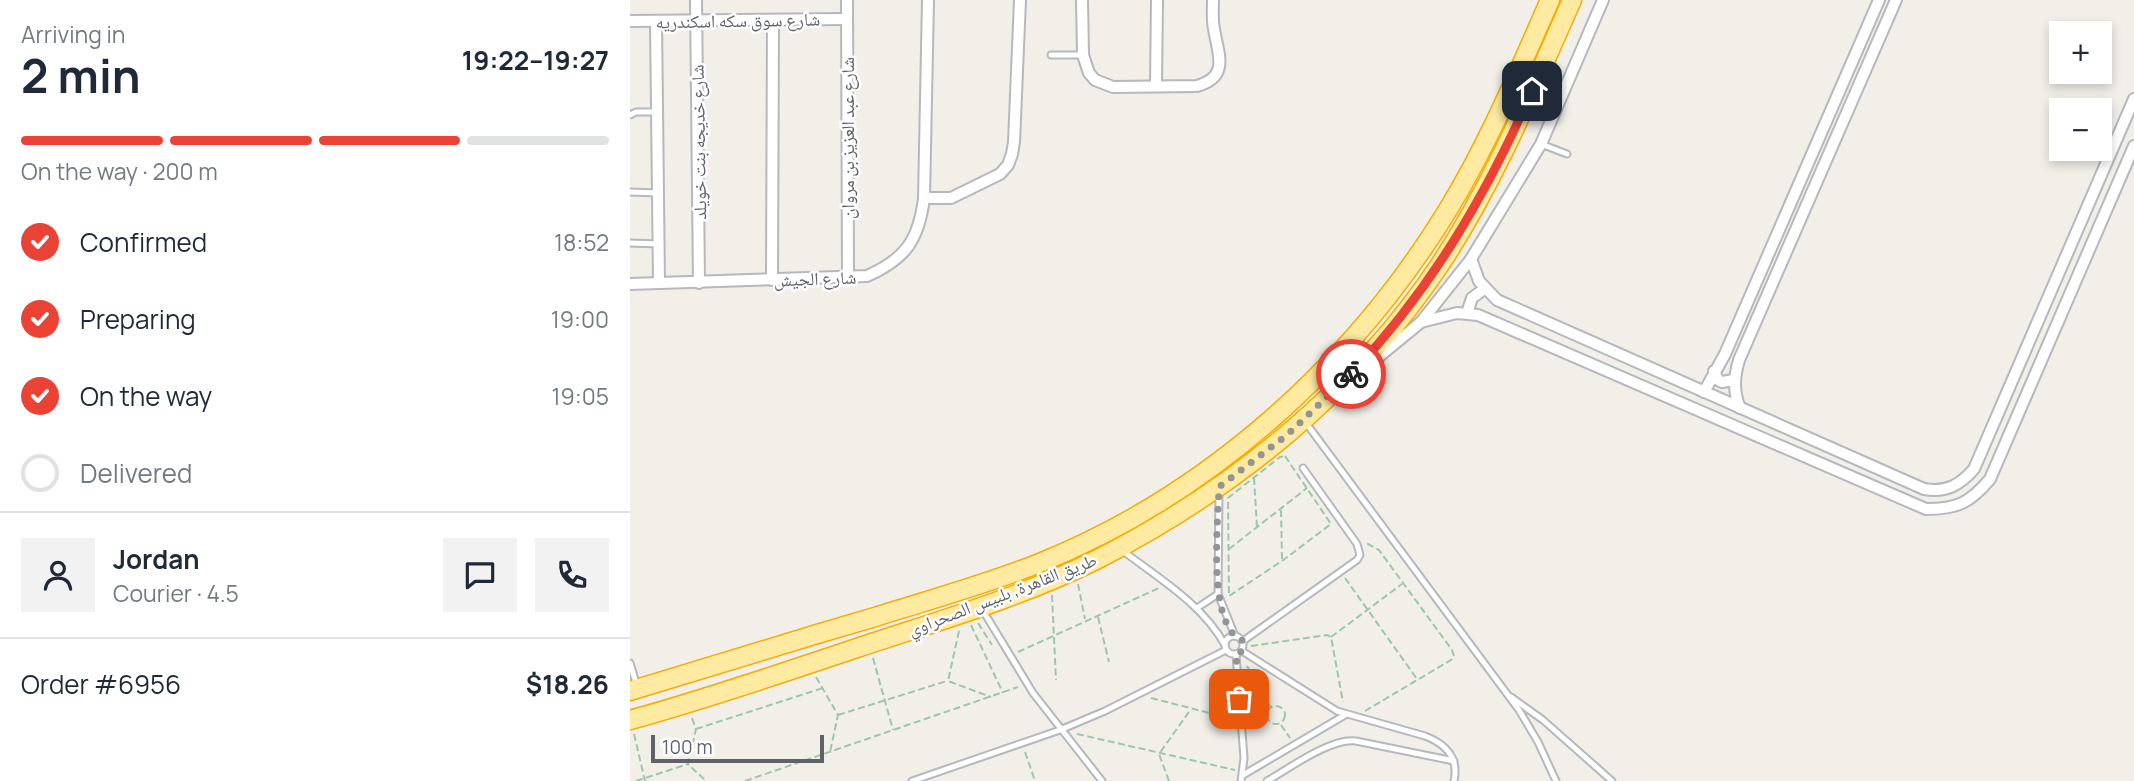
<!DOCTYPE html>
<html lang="en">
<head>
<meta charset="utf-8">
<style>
	:root { --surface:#fff; --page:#f2f2f3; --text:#1f2937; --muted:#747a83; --line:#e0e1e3; --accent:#ea4335 }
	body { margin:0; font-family:Manrope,"Noto Naskh Arabic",sans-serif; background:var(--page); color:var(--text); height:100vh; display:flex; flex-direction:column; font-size:26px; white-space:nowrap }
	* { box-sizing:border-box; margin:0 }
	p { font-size:23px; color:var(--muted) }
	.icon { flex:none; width:38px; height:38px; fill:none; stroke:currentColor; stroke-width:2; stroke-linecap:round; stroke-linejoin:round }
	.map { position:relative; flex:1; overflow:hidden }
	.side { display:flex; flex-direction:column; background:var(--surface); width:630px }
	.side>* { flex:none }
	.controls { position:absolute; left:1419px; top:21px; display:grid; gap:14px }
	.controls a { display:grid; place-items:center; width:63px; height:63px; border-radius:0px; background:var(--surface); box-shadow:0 4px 10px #0003; font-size:35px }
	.scale { position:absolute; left:21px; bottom:18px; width:173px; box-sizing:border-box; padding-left:7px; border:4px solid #5f6368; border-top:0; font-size:19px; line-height:24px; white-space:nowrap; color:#5f6368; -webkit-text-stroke:5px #fff; paint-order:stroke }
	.pin { position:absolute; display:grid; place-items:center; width:60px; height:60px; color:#fff; margin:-30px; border-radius:14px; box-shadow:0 4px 10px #0006 }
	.courier { position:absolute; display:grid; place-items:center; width:70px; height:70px; margin:-35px; border:5px solid #ea4335; border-radius:50%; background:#fff; color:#222; box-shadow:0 2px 9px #0007 }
	.overview em { font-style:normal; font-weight:700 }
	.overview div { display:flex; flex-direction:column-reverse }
	.overview { display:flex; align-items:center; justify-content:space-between; height:119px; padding:0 21px }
	h1 { font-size:46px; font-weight:700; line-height:52px }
	.bar { display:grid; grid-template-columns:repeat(4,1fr); gap:10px 7px; align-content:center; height:84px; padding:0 21px }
	.bar i { height:9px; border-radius:5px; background:var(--line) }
	.bar .on { background:var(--accent) }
	.bar p { grid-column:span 4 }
	.line { display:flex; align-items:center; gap:18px; padding:0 21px; border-top:2px solid var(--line) }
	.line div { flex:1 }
	.round { display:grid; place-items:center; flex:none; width:74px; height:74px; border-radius:0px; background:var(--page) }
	ol { padding:0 21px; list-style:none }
	li { display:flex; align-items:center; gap:21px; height:77px }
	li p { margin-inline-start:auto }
	li .icon { padding:7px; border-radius:50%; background:var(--accent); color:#fff; stroke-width:4 }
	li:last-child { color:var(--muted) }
	li i { width:38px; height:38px; border:4px solid var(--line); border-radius:50% }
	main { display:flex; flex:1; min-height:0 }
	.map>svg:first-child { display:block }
</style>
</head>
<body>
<main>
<section class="side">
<div class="overview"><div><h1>2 min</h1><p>Arriving in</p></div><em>19:22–19:27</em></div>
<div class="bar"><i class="on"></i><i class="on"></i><i class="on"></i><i></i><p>On the way · 200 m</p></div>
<ol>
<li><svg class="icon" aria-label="check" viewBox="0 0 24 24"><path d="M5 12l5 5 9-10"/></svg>Confirmed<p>18:52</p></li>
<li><svg class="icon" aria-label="check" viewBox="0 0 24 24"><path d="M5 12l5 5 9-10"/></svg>Preparing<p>19:00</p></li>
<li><svg class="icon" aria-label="check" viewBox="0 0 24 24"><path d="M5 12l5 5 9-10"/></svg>On the way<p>19:05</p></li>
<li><i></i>Delivered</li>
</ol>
<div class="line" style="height:126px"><a class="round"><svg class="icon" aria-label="person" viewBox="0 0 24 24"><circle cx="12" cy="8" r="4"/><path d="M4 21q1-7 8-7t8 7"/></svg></a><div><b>Jordan</b><p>Courier · 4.5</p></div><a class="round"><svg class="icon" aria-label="chat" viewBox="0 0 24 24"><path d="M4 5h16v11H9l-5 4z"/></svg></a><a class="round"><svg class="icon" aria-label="phone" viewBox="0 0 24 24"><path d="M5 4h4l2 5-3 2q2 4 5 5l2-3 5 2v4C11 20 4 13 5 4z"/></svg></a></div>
<div class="line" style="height:91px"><div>Order #6956</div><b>$18.26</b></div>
</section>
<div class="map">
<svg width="1504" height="781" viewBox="0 0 1504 781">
	<rect width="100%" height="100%" fill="#f1efe8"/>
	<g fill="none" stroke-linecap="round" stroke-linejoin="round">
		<defs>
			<g id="service">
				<path d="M421 55H453"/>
				<path d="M0 115 6 112H27"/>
				<path d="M911 144 937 154"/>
				<path d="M0 192 28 193"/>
				<path d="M0 243 29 244"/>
				<path d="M676 423 889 710 908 742 926 781"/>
				<path d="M589 492 588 594 605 636"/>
				<path d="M493 551C530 579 572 604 595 645"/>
				<path d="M567 608 588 594"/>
				<path d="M352 609 403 693 472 781"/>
				<circle cx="604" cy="645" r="9"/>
				<path d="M613 641 727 560 730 555 727 544 673 468"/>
				<path d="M612 651 707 711 795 736C816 744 829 758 824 781"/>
				<path d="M606 655 614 758 611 781"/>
				<path d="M0 663 7 686"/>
				<path d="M881 697 913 720 982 781"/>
				<path d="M613 775 715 715"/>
				<path d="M282 781 430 730 475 711 596 650"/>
				<path d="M637 781C660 768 700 738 726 741L824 761"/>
			</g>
			<g id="minor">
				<path d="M66 0 69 283"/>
				<path d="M217 0 218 277"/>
				<path d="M452 0 453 55 459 73 465 80 483 87 567 86C600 77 588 54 584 29 582 19 583 10 583 0"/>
				<path d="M0 21 217 19"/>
				<path d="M26 21 29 283"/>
				<path d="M526 86 527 0"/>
				<path d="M294 198H321L370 174 378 165 382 154 384 142 390 0"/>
				<path d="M841 259 849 281 867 300 1294 489C1316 493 1330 485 1344 469L1504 99"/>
				<path d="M142 280 143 20"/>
				<path d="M0 284 237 276C276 259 289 239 294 198L298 0"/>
				<path d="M837 313 842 298 854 289"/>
				<path d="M791 322 827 313 848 315 1296 509C1327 509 1340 503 1360 479L1504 146"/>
				<path d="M740 364 791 322 841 259 911 144 973 0"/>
				<path d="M1084 371 1088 380 1092 382 1104 380"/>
				<path d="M1074 392 1095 354 1249 0"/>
				<path d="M1110 408C1103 391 1104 377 1109 360L1266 0"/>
			</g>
			<g id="trunk">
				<path d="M0 691C81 666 163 641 245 617 299 600 354 585 407 564 578 496 724 364 819 208 859 142 889 70 920 0"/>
				<path d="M0 720C77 699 152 673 227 648 308 621 392 597 468 559 603 490 726 391 811 263 865 181 902 90 942 0"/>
			</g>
		</defs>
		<use href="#service" stroke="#b5b8bc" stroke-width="9"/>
		<use href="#minor" stroke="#b5b8bc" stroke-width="14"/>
		<use href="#trunk" stroke="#f9ab00" stroke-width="21"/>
		<g stroke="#9cc7a9" stroke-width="2" stroke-dasharray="7 3.5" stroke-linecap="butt">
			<path d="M655 456 701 524 652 561 599 596 598 498 650 457Z"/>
			<path d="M624 478 627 527"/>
			<path d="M651 510 652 560"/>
			<path d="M599 549 677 488"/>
			<path d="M715 578 787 679"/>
			<path d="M448 584 455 619"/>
			<path d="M422 595 426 680"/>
			<path d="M468 617 479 662"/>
			<path d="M348 623 362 645"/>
			<path d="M341 625 373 693"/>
			<path d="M329 631 318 681 361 697"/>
			<path d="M701 637 772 584"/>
			<path d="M621 646 697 635 701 637 713 702"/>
			<path d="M388 652 529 588"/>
			<path d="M243 658 263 730"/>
			<path d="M617 666 641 708"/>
			<path d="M186 677 208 715 200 752"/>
			<path d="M521 698 603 719"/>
			<circle cx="646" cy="715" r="9"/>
			<path d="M735 711 821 660 824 656 822 650 749 550 736 543"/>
			<path d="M208 715 317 681"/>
			<path d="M62 718 66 729 58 764 76 781"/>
			<path d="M651 725 660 738"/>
			<path d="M66 729 193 688"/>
			<path d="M4 734 15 781"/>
			<path d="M447 734 605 770"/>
			<path d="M395 752 405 781"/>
			<path d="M6 781 58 764"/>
			<path d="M115 781 388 687"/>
			<path d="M539 781 529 754 561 709"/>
		</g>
		<use href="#service" stroke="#fff" stroke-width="5"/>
		<use href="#minor" stroke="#fff" stroke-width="10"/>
		<use href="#trunk" stroke="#feeaa1" stroke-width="18"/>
	</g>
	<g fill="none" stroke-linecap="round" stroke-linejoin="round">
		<path stroke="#929495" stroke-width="7" stroke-dasharray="0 12.6" d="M609 699 606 654 612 651 613 641C610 639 607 637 604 635 579 608 588 523 589 487L657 435 721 374"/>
		<path stroke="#ea4335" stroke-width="9" d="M721 374C800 291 856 196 902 91"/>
	</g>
	<g text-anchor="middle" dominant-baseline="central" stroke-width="5" stroke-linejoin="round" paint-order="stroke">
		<g font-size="18" fill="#5f6368" stroke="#fff">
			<text transform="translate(108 20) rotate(-1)">شارع سوق سكه اسكندريه</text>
			<text transform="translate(217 138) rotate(-90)">شارع عبد العزيز بن مروان</text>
			<text transform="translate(68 142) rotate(-91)">شارع خديجه بنت خويلد</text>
			<text transform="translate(185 278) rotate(-2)">شارع الجيش</text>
			<text transform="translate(372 594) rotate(-21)">طريق القاهرة, بلبيس الصحراوي</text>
		</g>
	</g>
</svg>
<div class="controls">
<a>+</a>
<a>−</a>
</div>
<div class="scale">100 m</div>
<div class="pin" style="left:609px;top:699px;background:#ea580c"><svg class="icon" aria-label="bag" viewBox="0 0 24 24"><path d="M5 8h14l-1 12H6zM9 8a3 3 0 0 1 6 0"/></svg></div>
<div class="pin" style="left:902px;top:91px;background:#1f2937"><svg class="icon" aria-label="home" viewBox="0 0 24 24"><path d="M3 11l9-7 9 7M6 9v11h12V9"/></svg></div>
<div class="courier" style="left:721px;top:374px"><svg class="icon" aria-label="bike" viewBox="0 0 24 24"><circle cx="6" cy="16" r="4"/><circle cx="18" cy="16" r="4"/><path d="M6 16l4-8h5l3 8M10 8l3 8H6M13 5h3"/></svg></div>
</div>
</main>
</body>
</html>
